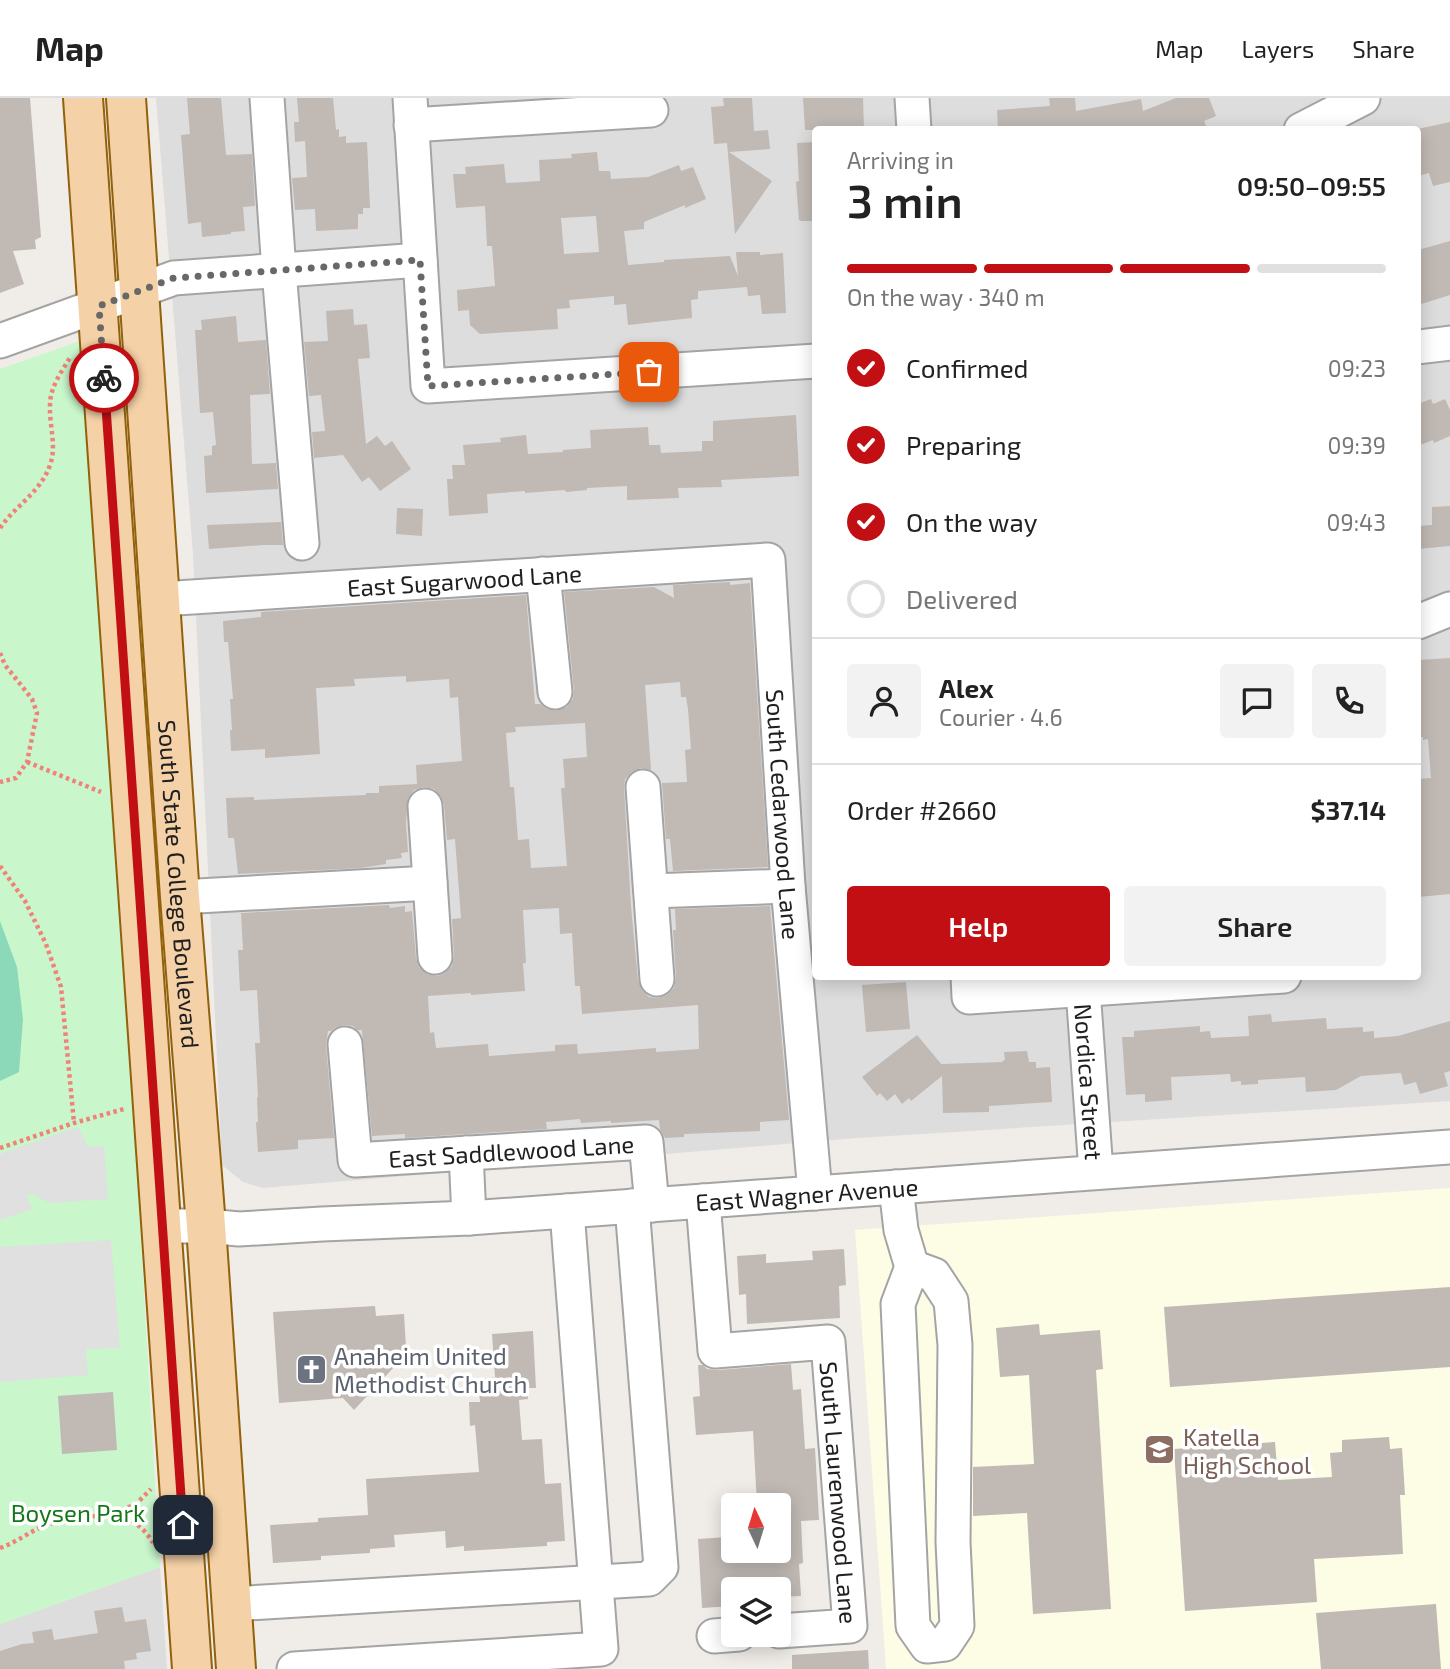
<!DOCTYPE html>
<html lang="en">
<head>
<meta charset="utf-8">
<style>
	:root { --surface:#fff; --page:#f2f2f2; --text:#222; --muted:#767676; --line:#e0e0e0; --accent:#c10f14 }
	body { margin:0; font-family:"Exo 2",sans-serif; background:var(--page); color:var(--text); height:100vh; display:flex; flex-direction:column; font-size:26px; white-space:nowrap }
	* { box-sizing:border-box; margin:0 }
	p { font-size:23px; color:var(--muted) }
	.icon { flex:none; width:38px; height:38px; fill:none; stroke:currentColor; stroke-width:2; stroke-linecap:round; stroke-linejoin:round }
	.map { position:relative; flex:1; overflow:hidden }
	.panel { position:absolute; left:812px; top:28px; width:609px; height:854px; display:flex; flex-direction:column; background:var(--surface); border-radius:7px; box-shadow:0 4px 18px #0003 }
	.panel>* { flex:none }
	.needle { width:46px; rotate:356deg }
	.fabs { position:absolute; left:721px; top:1395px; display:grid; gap:14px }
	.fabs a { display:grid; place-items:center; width:70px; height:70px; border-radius:7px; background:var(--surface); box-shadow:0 4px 18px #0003; font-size:35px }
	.pin { position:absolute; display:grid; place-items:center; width:60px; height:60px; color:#fff; margin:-30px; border-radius:14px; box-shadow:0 4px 10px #0006 }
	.courier { position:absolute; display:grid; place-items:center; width:70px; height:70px; margin:-35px; border:5px solid #c10f14; border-radius:50%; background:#fff; color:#222; box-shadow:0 2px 9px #0007 }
	.headline em { font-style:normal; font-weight:600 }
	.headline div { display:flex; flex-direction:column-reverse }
	.headline { display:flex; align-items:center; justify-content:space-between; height:119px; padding:0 35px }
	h1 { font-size:46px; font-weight:600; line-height:52px }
	.bar { display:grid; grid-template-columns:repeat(4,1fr); gap:10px 7px; align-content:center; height:84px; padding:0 35px }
	.bar i { height:9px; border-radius:5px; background:var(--line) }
	.bar .selected { background:var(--accent) }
	.bar p { grid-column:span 4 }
	.line { display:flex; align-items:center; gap:18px; padding:0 35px; border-top:2px solid var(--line) }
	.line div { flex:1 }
	.round { display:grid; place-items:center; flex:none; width:74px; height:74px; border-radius:7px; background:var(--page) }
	ol { padding:0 35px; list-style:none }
	li { display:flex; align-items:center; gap:21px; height:77px }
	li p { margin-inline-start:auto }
	li .icon { padding:7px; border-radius:50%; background:var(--accent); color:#fff; stroke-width:4 }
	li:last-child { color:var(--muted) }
	li i { width:38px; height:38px; border:4px solid var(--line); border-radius:50% }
	.primary-button { display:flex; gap:14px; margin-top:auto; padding:14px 35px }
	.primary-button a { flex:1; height:80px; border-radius:7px; background:var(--accent); color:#fff; font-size:28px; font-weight:600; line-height:80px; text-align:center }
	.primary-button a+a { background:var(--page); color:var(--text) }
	header { display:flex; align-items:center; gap:42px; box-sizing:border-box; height:98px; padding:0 35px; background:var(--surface); border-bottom:2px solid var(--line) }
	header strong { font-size:33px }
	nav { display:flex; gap:38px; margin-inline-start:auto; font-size:24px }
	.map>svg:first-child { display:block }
</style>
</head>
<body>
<header>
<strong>Map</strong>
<nav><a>Map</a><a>Layers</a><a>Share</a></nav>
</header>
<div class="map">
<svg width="1450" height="1571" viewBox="0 0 1450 1571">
	<rect width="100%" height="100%" fill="#f0ede8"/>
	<g fill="#dedddd" fill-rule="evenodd">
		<path d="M156 0H1450V1003L857 1040 262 1090 243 1084 222 1067 193 456ZM816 32H1418V878H816Z"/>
		<path d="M160 1469 167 1571H0V1526Z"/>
	</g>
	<path fill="#fdfce4" d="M1450 1090V1571H886L855 1132Z"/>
	<path fill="#c9f6cb" d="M80 243 133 1008 160 1469 0 1526V271Z"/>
	<path fill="#8cd9b9" d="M0 823 17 869 23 921 19 974 0 983Z"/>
	<g fill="#e0e0e0">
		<path d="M78 1029 88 1049 104 1048 108 1101 49 1105 31 1095 27 1098 32 1111 0 1122V1056Z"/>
		<path d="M111 1142 120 1250 86 1251 88 1277 0 1284V1149Z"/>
	</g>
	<g fill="#c0b9b4" fill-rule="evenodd">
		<path d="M0 0H30L41 139 35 142 36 151 13 153 24 186 0 195Z"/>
		<path d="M187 0H221L226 57 252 56 255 108 243 109 245 133 231 134V136L202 139 201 124 188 126 181 37 190 36Z"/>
		<path d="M297 0H333L336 32 339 31V39L346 38V45L367 44 370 110H363V116H358V131L316 133 315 111 295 112 292 80 307 79 305 43 295 44 294 24H299Z"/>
		<path d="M723 0H752L754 33 768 32 770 51 729 54 772 83 735 136 727 45 714 46 711 9 724 8Z"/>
		<path d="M803 0H863L864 32H805Z"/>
		<path d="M1049 0H1075L1076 13 1141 1 1143 13 1176 0H1209L1216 18 1204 23 1208 32H998L997 12 1050 8Z"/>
		<path d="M1450 24V84L1433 88 1429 75 1418 78V31Z"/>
		<path d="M816 44V123H801L799 122 796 84 799 83 797 45Z"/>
		<path d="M597 54 599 73H610L611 81 648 79 679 67 681 73 693 69 706 101 685 110V107L644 124V131L624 133 628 167 664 164V162L730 158 738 178 736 154H760V157L783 155 786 215 762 216 760 197 748 198 747 189 698 193V201L691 202 692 220 628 227 626 206 614 207V198L569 202 570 210 557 211 558 231 480 236 470 227 469 212 458 213 457 192 495 188 492 148H487L485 108 456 110 453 76H466L465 69 504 66 506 85 540 83 539 62 572 60 571 56ZM596 118 599 154 564 156 561 120Z"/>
		<path d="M1450 143V197L1418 207V152Z"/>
		<path d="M353 211 354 227 367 226 370 260 358 261 366 346 377 338 385 348 392 343 411 371 380 393 369 379 362 384 343 357 314 360 312 334 325 333 321 297 309 298 304 244 328 243 326 213Z"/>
		<path d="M236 218 238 244 266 242 270 296 250 297 252 366 276 365 278 391 206 395 204 358 212 357V348L216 347 213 314 200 315 195 232H202L201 222Z"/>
		<path d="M1431 301 1433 306 1445 301 1450 312V338L1434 345 1433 342 1418 348V306Z"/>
		<path d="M796 317 799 378 721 382 722 389 678 390 679 400 627 402V388L587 390V392L566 394 565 392 525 395V393L487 396 488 415 449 418 447 381H453L452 367H465L463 347 501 344 500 340 526 337 528 356 563 354V352L591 350 590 332 648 329 649 347H660L661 355 702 353V343H713V323Z"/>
		<path d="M1450 408V448L1418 451V428L1432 427V409Z"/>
		<path d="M397 410 423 411 422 438 396 436Z"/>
		<path d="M281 424 283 447H263L209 451 207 427Z"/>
		<path d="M730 484V487L750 485 768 769 673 773 670 741H666L662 685 687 684 685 652 691 651 688 611 686 599H681L680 584 645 587 651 672 641 670 632 674 625 681 624 690 631 808 638 882 642 892 649 899 658 900 667 897 674 890 676 880 673 832H676L675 811 770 808 789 1022 760 1024V1033L684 1036V1039L665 1040 660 1031 659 1022 611 1025V1023L581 1025 580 1021 546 1024 547 1031 405 1040V1036L372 1038 362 932H357L353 928 344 927 335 930 331 933H328L326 947 334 1040 298 1042V1051L258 1054 256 1024H258L257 999H258L255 945H260L257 892 240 893 238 852H243L241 815 389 807 390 810 405 808V814L412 813 416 860 419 869 427 876 437 878 445 875 452 868 454 858 452 821 461 820 455 741 447 742 444 707 441 698 434 691 423 689 414 692 408 700 406 725 408 754 401 755 402 760 386 762V766L361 770 238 776 234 740H228L226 700 254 699V702L366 697V695H379V688L417 686 416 667 462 663 458 599 450 600 449 581 406 584V578L354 581 355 588 316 590 320 656 265 660V651L231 653 230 632H232L230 601H233L228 544H224L223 523 261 519V514L526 497 535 606H540L547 611 556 613 567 609 573 601 574 593 564 494 654 489 674 500 673 487ZM585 625 587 659 563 661 565 690H561L567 768 531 770 529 741 518 742 514 689H510L506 635 516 634 515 629ZM559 810 560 836 572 835 575 888H580L582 916 698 907 699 951 656 954V950L578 956 577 946 555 947V953L489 958 488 946 436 950 434 934 430 935 428 898 471 895V897L525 893 523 865H526L523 812Z"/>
		<path d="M1450 560V796L1418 799V681L1431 680 1428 641 1423 642V639L1418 640V562Z"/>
		<path d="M906 884 910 931 866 934 862 887Z"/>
		<path d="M1271 916 1272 924 1326 920 1327 931 1363 929V934L1374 933V940L1398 938 1450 923V973L1444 975 1448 988 1420 996 1416 984 1404 987 1401 975 1361 978 1336 992 1306 994 1305 979 1258 982V986L1241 987V983L1231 984 1230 976 1171 979 1172 1002 1145 1004V996L1126 997 1122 939H1134V933L1200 928V934L1210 933 1211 940 1249 938 1248 918Z"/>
		<path d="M917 937 942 967V966L1003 964 1002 963 1005 962 1004 954 1027 953 1029 964H1036V970L1050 969 1052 1004 989 1008V1014L943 1015 942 978 911 1003 909 1000 902 1006 895 996 887 1003 880 995 877 998 862 979Z"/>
		<path d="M844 1151 846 1187 839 1188 840 1220 747 1226 746 1196 739 1197 737 1158 766 1156V1165L813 1162 812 1153Z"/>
		<path d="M1450 1189V1269L1170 1289 1164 1209Z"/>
		<path d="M375 1208 376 1218 404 1216 407 1267 395 1268 354 1312 343 1300 279 1305 273 1214Z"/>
		<path d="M1039 1226 1040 1237 1100 1232 1103 1271 1096 1272 1111 1511 1033 1516 1027 1415 973 1418V1369L1034 1366 1029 1277 1000 1279 996 1230Z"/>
		<path d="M533 1233 536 1290H527L528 1301 519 1302 522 1342 542 1341 545 1386 561 1385 565 1443 547 1444V1448L464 1453V1448L446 1450 445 1433 394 1437 395 1449 370 1451V1455L321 1458V1462L273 1465 270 1427 318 1424V1420L368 1417 366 1381 479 1374 475 1327 470 1328 469 1304H480L478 1281 495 1279 492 1236Z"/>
		<path d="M791 1266 793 1292 801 1291 805 1351 815 1350 819 1422 801 1423 803 1465 799 1466 801 1498 779 1499V1491H733V1508L702 1510 698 1441 727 1439 728 1445H733V1452H779V1407H757L753 1333 696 1337 693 1299 700 1298 698 1267H703L707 1271 717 1272Z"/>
		<path d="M113 1294 117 1352 62 1356 58 1298Z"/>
		<path d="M1389 1339 1390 1351 1402 1350 1405 1397H1400L1403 1456 1314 1461 1317 1504 1185 1513 1174 1351 1275 1344 1278 1382 1332 1379 1330 1355 1342 1354V1342Z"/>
		<path d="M1436 1506 1441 1571H1321L1316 1515Z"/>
		<path d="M122 1509 125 1524 146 1521 151 1553 136 1555 137 1561 124 1563 125 1571H0V1553L22 1546 34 1545 32 1534 52 1531 54 1542 98 1535 94 1513Z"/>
		<path d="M868 1552 869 1571H792V1557Z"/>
	</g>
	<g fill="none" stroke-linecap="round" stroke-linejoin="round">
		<defs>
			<g id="minor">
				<path d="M267 0 279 173 302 445"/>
				<path d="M410 0 428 288 816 263"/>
				<path d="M912 0 914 32"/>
				<path d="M411 27 651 12"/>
				<path d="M1301 32 1363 0"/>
				<path d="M0 243 174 180 420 162"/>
				<path d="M1418 249 1450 245"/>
				<path d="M543 476 555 594"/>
				<path id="s1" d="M161 501 768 462 788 788 815 1095"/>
				<path d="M1418 524 1450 511"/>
				<path d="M643 689 657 881"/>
				<path d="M425 708 435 859"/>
				<path d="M651 793 788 788"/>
				<path d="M180 799 430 785"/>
				<path d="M968 878 969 899 1284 878"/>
				<path id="s2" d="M1083 891 1096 1074"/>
				<path id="s3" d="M345 946 355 1062 646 1044 652 1107"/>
				<path d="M466 1055 469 1120"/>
				<path d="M896 1089 901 1132 912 1169"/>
				<path id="s4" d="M703 1103 715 1253 828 1244 850 1528 779 1533"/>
				<path id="s5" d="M162 1128H206L239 1131 322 1126 469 1120 1450 1049"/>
				<path d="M912 1169 934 1177 951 1203 955 1247 953 1444 957 1528 945 1546 927 1548 913 1528 898 1206Z"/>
				<path d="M231 1506 649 1481 661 1469 632 1108"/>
				<path d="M714 1538 739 1536"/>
				<path d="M294 1571 601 1551 567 1113"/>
			</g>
			<g id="major">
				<path d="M83 0C124 523 158 1047 192 1571"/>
				<path id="s6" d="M126 0 180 799 206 1128 236 1571"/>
			</g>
		</defs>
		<use href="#minor" stroke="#a4a4a4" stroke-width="37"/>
		<use href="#major" stroke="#91610b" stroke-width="42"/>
		<g stroke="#f08279" stroke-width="4.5" stroke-dasharray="3.5 3.5" stroke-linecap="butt">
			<path d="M0 430C15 408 41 394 50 367 57 348 49 327 50 307 50 289 62 273 71 258"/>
			<path d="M0 555 5 567 32 601 37 615 27 664 16 680 0 684"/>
			<path d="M27 664 101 694"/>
			<path d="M0 768 25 803 46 846 61 889 74 1025"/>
			<path d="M0 1050 74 1025 124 1011"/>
			<path d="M115 1415 136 1406 151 1391"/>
			<path d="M0 1450C17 1444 29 1434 44 1428 56 1423 70 1424 82 1421 93 1419 104 1414 115 1416 130 1418 146 1432 153 1445"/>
		</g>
		<use href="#minor" stroke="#fff" stroke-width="33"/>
		<use href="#major" stroke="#f5d1a7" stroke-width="38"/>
	</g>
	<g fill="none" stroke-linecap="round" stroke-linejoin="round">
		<path stroke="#696866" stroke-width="7" stroke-dasharray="0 12.6" d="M104 280 99 208 174 180 420 162 428 288 649 274"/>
		<path stroke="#c10f14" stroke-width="9" d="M104 280 183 1427"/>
	</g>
	<defs>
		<symbol id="church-square" viewBox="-11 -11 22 22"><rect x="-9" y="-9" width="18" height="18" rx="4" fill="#6b7280" stroke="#fff"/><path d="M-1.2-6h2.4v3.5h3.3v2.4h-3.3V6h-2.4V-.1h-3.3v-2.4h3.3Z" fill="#fff"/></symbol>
		<symbol id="school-square" viewBox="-11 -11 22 22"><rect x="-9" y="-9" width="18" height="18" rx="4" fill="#8d6e63" stroke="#fff"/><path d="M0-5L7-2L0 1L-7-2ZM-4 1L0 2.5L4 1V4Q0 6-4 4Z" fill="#fff"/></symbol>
	</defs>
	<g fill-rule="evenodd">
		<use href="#church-square" x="294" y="1254" width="35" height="35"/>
		<use href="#school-square" x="1142" y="1334" width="35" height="35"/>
	</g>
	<g text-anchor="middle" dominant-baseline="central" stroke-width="7" stroke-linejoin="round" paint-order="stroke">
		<g font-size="24" fill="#202020" stroke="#fff">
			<text stroke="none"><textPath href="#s1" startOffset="304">East Sugarwood Lane</textPath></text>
			<text stroke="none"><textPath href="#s1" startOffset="863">South Cedarwood Lane</textPath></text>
			<text stroke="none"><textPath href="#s6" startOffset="788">South State College Boulevard</textPath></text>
			<text stroke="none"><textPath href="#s2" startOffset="93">Nordica Street</textPath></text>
			<text stroke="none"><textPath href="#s3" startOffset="273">East Saddlewood Lane</textPath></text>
			<text stroke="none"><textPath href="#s5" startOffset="646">East Wagner Avenue</textPath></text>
			<text stroke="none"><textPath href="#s4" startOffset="415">South Laurenwood Lane</textPath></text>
		</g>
		<g font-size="24" fill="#5b616d" stroke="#fff" text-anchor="start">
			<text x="334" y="1257">Anaheim United<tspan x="334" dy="28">Methodist Church</tspan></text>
		</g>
		<g font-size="24" fill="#785e54" stroke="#fff" text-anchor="start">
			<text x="1183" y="1338">Katella<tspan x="1183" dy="28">High School</tspan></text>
		</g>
		<g font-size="24" fill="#14781a" stroke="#fff">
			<text x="78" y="1414">Boysen Park</text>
		</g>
	</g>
</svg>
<div class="fabs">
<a><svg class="needle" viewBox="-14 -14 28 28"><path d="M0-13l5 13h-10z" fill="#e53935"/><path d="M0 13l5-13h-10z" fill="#767676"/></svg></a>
<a><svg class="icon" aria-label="layers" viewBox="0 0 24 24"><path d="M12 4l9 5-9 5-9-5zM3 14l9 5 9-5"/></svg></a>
</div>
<div class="pin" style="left:649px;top:274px;background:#ea580c"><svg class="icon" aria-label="bag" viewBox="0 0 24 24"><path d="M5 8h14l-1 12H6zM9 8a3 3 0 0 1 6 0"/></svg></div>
<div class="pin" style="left:183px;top:1427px;background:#1f2937"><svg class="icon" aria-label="home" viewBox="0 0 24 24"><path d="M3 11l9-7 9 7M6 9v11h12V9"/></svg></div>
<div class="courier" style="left:104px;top:280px"><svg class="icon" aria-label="bike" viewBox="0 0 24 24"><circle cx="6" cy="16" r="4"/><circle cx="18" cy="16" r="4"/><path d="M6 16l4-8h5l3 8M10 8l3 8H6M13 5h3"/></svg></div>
<section class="panel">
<div class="headline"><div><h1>3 min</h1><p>Arriving in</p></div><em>09:50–09:55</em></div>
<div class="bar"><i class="selected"></i><i class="selected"></i><i class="selected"></i><i></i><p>On the way · 340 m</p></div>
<ol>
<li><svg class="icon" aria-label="check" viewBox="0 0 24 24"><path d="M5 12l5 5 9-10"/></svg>Confirmed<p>09:23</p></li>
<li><svg class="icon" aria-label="check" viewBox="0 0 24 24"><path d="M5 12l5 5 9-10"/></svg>Preparing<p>09:39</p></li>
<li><svg class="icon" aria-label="check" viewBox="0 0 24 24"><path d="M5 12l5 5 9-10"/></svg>On the way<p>09:43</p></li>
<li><i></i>Delivered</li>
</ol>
<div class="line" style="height:126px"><a class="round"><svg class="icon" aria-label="person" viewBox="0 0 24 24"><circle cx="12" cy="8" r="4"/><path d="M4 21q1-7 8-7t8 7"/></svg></a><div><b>Alex</b><p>Courier · 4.6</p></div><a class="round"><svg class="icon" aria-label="chat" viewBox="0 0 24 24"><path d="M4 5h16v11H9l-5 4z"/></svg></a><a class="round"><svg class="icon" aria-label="phone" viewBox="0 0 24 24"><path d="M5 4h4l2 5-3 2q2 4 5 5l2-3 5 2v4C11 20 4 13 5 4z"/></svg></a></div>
<div class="line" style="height:91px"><div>Order #2660</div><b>$37.14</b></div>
<div class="primary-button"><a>Help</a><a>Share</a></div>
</section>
</div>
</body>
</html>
